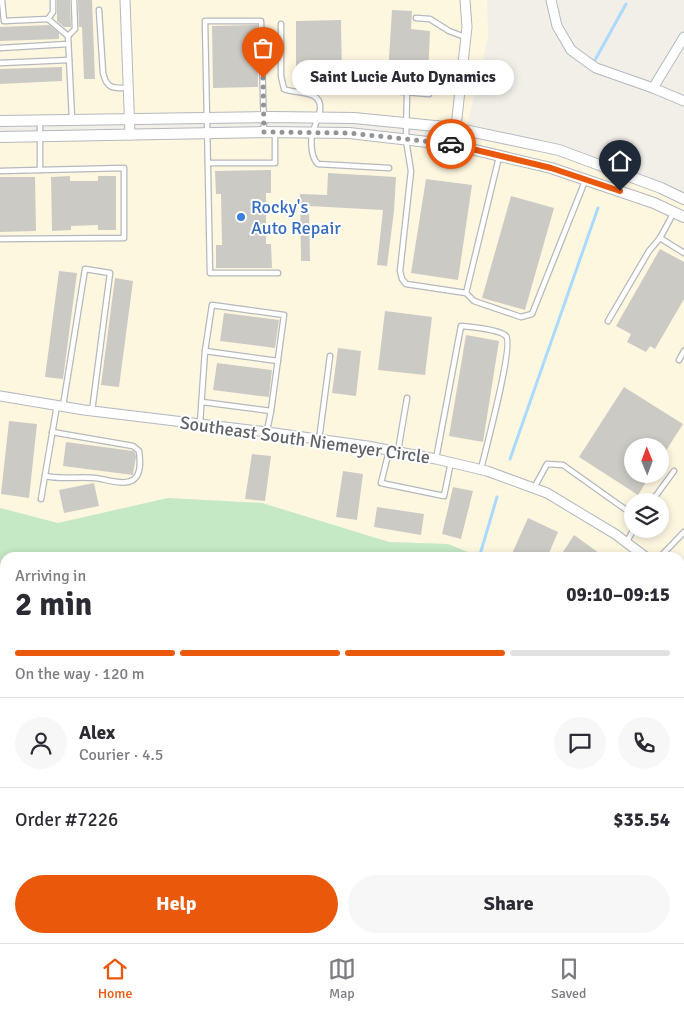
<!DOCTYPE html>
<html lang="en">
<head>
<meta charset="utf-8">
<style>
	:root { --surface:#fff; --page:#f7f7f7; --text:#2b2b33; --muted:#7c7c81; --line:#e1e1e2; --accent:#ea580c }
	body { margin:0; font-family:Signika,sans-serif; background:var(--page); color:var(--text); height:100vh; display:flex; flex-direction:column; font-size:19px; white-space:nowrap }
	* { box-sizing:border-box; margin:0 }
	p { font-size:16px; color:var(--muted) }
	.icon { flex:none; width:28px; height:28px; fill:none; stroke:currentColor; stroke-width:2; stroke-linecap:round; stroke-linejoin:round }
	.map { position:relative; flex:1; overflow:hidden }
	.drawer { position:absolute; left:0px; top:552px; width:685px; height:391px; display:flex; flex-direction:column; background:var(--surface); border-radius:15px 15px 0 0; box-shadow:0 2px 8px #0003 }
	.drawer>* { flex:none }
	.needle { width:32px; rotate:359deg }
	.tools { position:absolute; left:624px; top:438px; display:grid; gap:10px }
	.tools a { display:grid; place-items:center; width:45px; height:45px; border-radius:50%; background:var(--surface); box-shadow:0 2px 8px #0003; font-size:25px }
	.pin { position:absolute; display:grid; place-items:center; width:42px; height:42px; color:#fff; margin:-51px -21px; border-radius:50% 50% 50% 0; rotate:-45deg; box-shadow:0 0 5px #0007 }
	.pin .icon { rotate:45deg }
	.courier { position:absolute; display:grid; place-items:center; width:50px; height:50px; margin:-25px; border:4px solid #ea580c; border-radius:50%; background:#fff; color:#222; box-shadow:0 1px 6px #0007 }
	.bubble { position:absolute; height:35px; border-radius:18px; background:var(--surface); box-shadow:0 2px 8px #0003; font-size:16px; font-weight:800; line-height:35px; text-align:center }
	.headline em { font-style:normal; font-weight:800 }
	.headline div { display:flex; flex-direction:column-reverse }
	.headline { display:flex; align-items:center; justify-content:space-between; height:85px; padding:0 15px }
	h1 { font-size:32px; font-weight:800; line-height:38px }
	.bar { display:grid; grid-template-columns:repeat(4,1fr); gap:8px 5px; align-content:center; height:60px; padding:0 15px }
	.bar i { height:6px; border-radius:4px; background:var(--line) }
	.bar .active { background:var(--accent) }
	.bar p { grid-column:span 4 }
	.line { display:flex; align-items:center; gap:12px; padding:0 15px; border-top:1px solid var(--line) }
	.line div { flex:1 }
	.round { display:grid; place-items:center; flex:none; width:52px; height:52px; border-radius:26px; background:var(--page) }
	.cta { display:flex; gap:10px; margin-top:auto; padding:10px 15px }
	.cta a { flex:1; height:58px; border-radius:30px; background:var(--accent); color:#fff; font-size:20px; font-weight:800; line-height:58px; text-align:center }
	.cta a+a { background:var(--page); color:var(--text) }
	.tabs { display:flex; justify-content:space-around; align-items:center; height:70px; border-top:1px solid var(--line); background:var(--surface); font-size:14px; color:var(--muted) }
	.tabs a { display:grid; justify-items:center; gap:2px }
	.tabs .active { color:var(--accent) }
	.map>svg:first-child { display:block }
</style>
</head>
<body>
<div class="map">
<svg width="684" height="943" viewBox="0 0 684 943">
	<rect width="100%" height="100%" fill="#f1efe8"/>
	<g fill="#fef7e0" fill-rule="evenodd">
		<path d="M0 0H120L125 114 0 115Z"/>
		<path d="M130 0H460L462 27 451 122 354 112 271 111 135 114Z"/>
		<path d="M470 0H487L488 38 467 125 460 123 472 27Z"/>
		<path d="M459 134 465 137 549 154 575 162 660 193 684 205V211L656 198 552 163 459 140Z"/>
		<path d="M275 138 349 139 453 150 550 173 653 208 684 223V578L680 575V558L656 557 618 530 549 488 488 466 437 453 368 440 267 426 85 404 0 390V142ZM632 446H660V474H632ZM632 501H660V529H632Z"/>
		<path d="M0 401 84 415 199 430 266 437 366 452 435 464 486 477 545 498 613 539 638 557H480L448 544 389 542 262 503 168 498 58 523 0 508Z"/>
		<path d="M680 588 684 591V690L680 688Z"/>
		<path d="M0 665 5 667V939H376L378 943H0Z"/>
	</g>
	<g fill="#c5e8c5">
		<path d="M168 498 262 503 389 542 448 544 480 557 5 558V661L0 660V508L58 523Z"/>
		<path d="M680 688 684 690V827L680 822Z"/>
	</g>
	<g fill="none" stroke-linecap="round" stroke-linejoin="round">
		<g stroke="#aadaff" stroke-width="3">
			<path d="M595 60 626 4"/>
			<path d="M510 459 598 208"/>
			<path d="M479 558 497 497"/>
		</g>
	</g>
	<g fill="#cccac5">
		<path d="M57 0H70L71 27H64L57 21Z"/>
		<path d="M78 0H92L95 79H84L82 27H79Z"/>
		<path d="M392 10 412 11 411 29 430 31 428 76 388 74Z"/>
		<path d="M341 20 342 78H327L326 66H311V79H296V21Z"/>
		<path d="M49 25 59 33V39L0 41V27Z"/>
		<path d="M257 25 258 87 213 88 212 26Z"/>
		<path d="M62 67V81L0 84V69Z"/>
		<path d="M271 170V193H266V244H271L272 268H216V245H222L221 194H216L215 171Z"/>
		<path d="M328 173 396 177 394 211 387 266 377 265 383 210 309 206 310 261H301L300 194 327 195Z"/>
		<path d="M70 176V181H98V176H116V230H98V225L71 226V230L52 231 51 177Z"/>
		<path d="M0 177H35L36 231 0 232Z"/>
		<path d="M426 179 472 185 458 280 411 273Z"/>
		<path d="M511 196 554 208 525 310 482 298Z"/>
		<path d="M660 249 684 262V299L655 349 650 346 646 352 627 342 631 334 616 326Z"/>
		<path d="M59 271 77 273 63 379 45 377Z"/>
		<path d="M115 278 133 281 119 387 101 385Z"/>
		<path d="M385 311 432 317 425 375 378 370Z"/>
		<path d="M224 313 279 320 275 348 220 341Z"/>
		<path d="M466 335 499 341 483 442 449 436Z"/>
		<path d="M338 348 361 351 356 396 332 393Z"/>
		<path d="M217 363 272 370 269 397 213 390Z"/>
		<path d="M624 387 683 424 660 460V446H632V474H651L638 495 579 457Z"/>
		<path d="M9 421 37 424 29 498 1 494Z"/>
		<path d="M66 442 133 451 135 453 136 457 133 474V475L63 466Z"/>
		<path d="M252 454 271 456 265 501 245 499Z"/>
		<path d="M343 471 363 474 357 520 336 517Z"/>
		<path d="M94 483 99 506 64 513 59 490Z"/>
		<path d="M453 487 473 491 461 539 442 534Z"/>
		<path d="M377 507 424 514 421 535 374 527Z"/>
		<path d="M528 518 558 532 547 558H510Z"/>
		<path d="M574 535 606 558H559Z"/>
	</g>
	<g fill="none" stroke-linecap="round" stroke-linejoin="round">
		<defs>
			<g id="service">
				<path d="M2 0 4 21 48 19 53 12V0"/>
				<path d="M99 10 103 73C107 90 114 88 129 88"/>
				<path d="M416 18 430 19 449 31 465 37"/>
				<path d="M48 19 68 36 72 119"/>
				<path d="M281 24V76L284 89C293 93 305 91 314 96 327 104 316 121 313 131 310 141 311 158 318 164L389 168"/>
				<path d="M68 36 75 29 74 0"/>
				<path d="M0 48 68 44"/>
				<path d="M0 63 69 60"/>
				<path d="M380 90 429 94"/>
				<path d="M407 92 406 140 411 171 400 271 402 279 406 284 466 293 499 157"/>
				<path d="M264 131 261 21H205L210 273H278"/>
				<path d="M208 163H275V132"/>
				<path d="M0 171 40 170"/>
				<path d="M674 212 660 238 684 253"/>
				<path d="M0 239 124 238V168L40 170V122"/>
				<path d="M466 293 474 301 521 317 532 314 585 181"/>
				<path d="M608 321 649 251 660 238"/>
				<path d="M205 351 278 361"/>
				<path d="M679 360 684 351"/>
				<path d="M202 402 271 411"/>
				<path d="M63 406 85 269 110 273 92 411"/>
				<path d="M200 423 205 351 212 305 284 315 271 411 267 431"/>
				<path d="M319 440 330 356"/>
				<path d="M389 451 381 483 444 496 451 462"/>
				<path d="M398 451 407 398"/>
				<path d="M436 459 461 326C471 327 499 329 506 336 514 345 485 452 481 469"/>
				<path d="M45 476C63 480 78 476 95 478 106 479 123 486 133 480 142 474 140 460 139 451L133 446 52 432"/>
				<path d="M534 488 547 464 563 465 632 514"/>
				<path d="M41 499 57 405"/>
				<path d="M652 501 674 471"/>
				<path d="M626 543 634 529"/>
				<path d="M659 558 684 532"/>
				<path d="M0 677 5 678"/>
				<path d="M0 760 5 757"/>
				<path d="M0 877 5 886"/>
				<path d="M680 938 682 943"/>
				<path d="M35 939 37 943"/>
				<path d="M221 939 223 943"/>
				<path d="M355 939 357 943"/>
				<path d="M559 939 560 943"/>
				<path d="M202 943 210 939"/>
			</g>
			<g id="minor">
				<path d="M125 0 130 135"/>
				<path d="M551 0 557 26 571 50 596 68 653 88 684 101"/>
				<path d="M653 88 684 37"/>
				<path d="M454 145 467 27 465 0"/>
				<path d="M0 396 84 410 267 432 367 446 436 459 487 471 547 493 615 534 647 558"/>
				<path d="M680 582 684 585"/>
			</g>
			<g id="tertiary">
				<path d="M0 121 271 117 354 118 455 128 559 150 661 188 684 199"/>
				<path d="M0 137 264 132 349 133 454 145 551 168 654 203 684 217"/>
			</g>
		</defs>
		<use href="#service" stroke="#b5b8bc" stroke-width="7"/>
		<use href="#minor" stroke="#b5b8bc" stroke-width="11"/>
		<use href="#tertiary" stroke="#b5b8bc" stroke-width="12"/>
		<use href="#service" stroke="#fff" stroke-width="4.5"/>
		<use href="#minor" stroke="#fff" stroke-width="9"/>
		<use href="#tertiary" stroke="#fff" stroke-width="10"/>
	</g>
	<g fill="none" stroke-linecap="round" stroke-linejoin="round">
		<path stroke="#929495" stroke-width="5" stroke-dasharray="0 9" d="M263 78 264 132 350 133 451 144"/>
		<path stroke="#ea580c" stroke-width="6" d="M451 144 551 168 620 191"/>
	</g>
	<circle fill="#3f7fe0" stroke="#fff" stroke-width="2" cx="241" cy="217" r="5"/>
	<g text-anchor="middle" dominant-baseline="central" stroke-width="4" stroke-linejoin="round" paint-order="stroke">
		<g font-size="18" fill="#366cbe" stroke="#fff" text-anchor="start">
			<text x="251" y="207">Rocky's<tspan x="251" dy="21">Auto Repair</tspan></text>
		</g>
		<g font-size="18" fill="#5f6368" stroke="#fff">
			<text transform="translate(305 440) rotate(8)">Southeast South Niemeyer Circle</text>
		</g>
	</g>
</svg>
<div class="tools">
<a><svg class="needle" viewBox="-14 -14 28 28"><path d="M0-13l5 13h-10z" fill="#e53935"/><path d="M0 13l5-13h-10z" fill="#7c7c81"/></svg></a>
<a><svg class="icon" aria-label="layers" viewBox="0 0 24 24"><path d="M12 4l9 5-9 5-9-5zM3 14l9 5 9-5"/></svg></a>
</div>
<div class="pin" style="left:263px;top:78px;background:#ea580c"><svg class="icon" aria-label="bag" viewBox="0 0 24 24"><path d="M5 8h14l-1 12H6zM9 8a3 3 0 0 1 6 0"/></svg></div>
<div class="pin" style="left:620px;top:191px;background:#1f2937"><svg class="icon" aria-label="home" viewBox="0 0 24 24"><path d="M3 11l9-7 9 7M6 9v11h12V9"/></svg></div>
<div class="courier" style="left:451px;top:144px"><svg class="icon" aria-label="car" viewBox="0 0 24 24"><path d="M5 17H2v-5l4-1 3-4h7l3 4 3 1v5h-3M9 17h6M6 11h13"/><circle cx="7" cy="17" r="2"/><circle cx="17" cy="17" r="2"/></svg></div>
<div class="bubble" style="left:292px;top:60px;width:222px">Saint Lucie Auto Dynamics</div>
<section class="drawer">
<div class="headline"><div><h1>2 min</h1><p>Arriving in</p></div><em>09:10–09:15</em></div>
<div class="bar"><i class="active"></i><i class="active"></i><i class="active"></i><i></i><p>On the way · 120 m</p></div>
<div class="line" style="height:90px"><a class="round"><svg class="icon" aria-label="person" viewBox="0 0 24 24"><circle cx="12" cy="8" r="4"/><path d="M4 21q1-7 8-7t8 7"/></svg></a><div><b>Alex</b><p>Courier · 4.5</p></div><a class="round"><svg class="icon" aria-label="chat" viewBox="0 0 24 24"><path d="M4 5h16v11H9l-5 4z"/></svg></a><a class="round"><svg class="icon" aria-label="phone" viewBox="0 0 24 24"><path d="M5 4h4l2 5-3 2q2 4 5 5l2-3 5 2v4C11 20 4 13 5 4z"/></svg></a></div>
<div class="line" style="height:65px"><div>Order #7226</div><b>$35.54</b></div>
<div class="cta"><a>Help</a><a>Share</a></div>
</section>
</div>
<nav class="tabs">
<a class="active"><svg class="icon" aria-label="home" viewBox="0 0 24 24"><path d="M3 11l9-7 9 7M6 9v11h12V9"/></svg>Home</a>
<a><svg class="icon" aria-label="map" viewBox="0 0 24 24"><path d="M3 6l6-2 6 2 6-2v14l-6 2-6-2-6 2zM9 4v14M15 6v14"/></svg>Map</a>
<a><svg class="icon" aria-label="saved" viewBox="0 0 24 24"><path d="M7 4h10v16l-5-4-5 4z"/></svg>Saved</a>
</nav>
</body>
</html>
